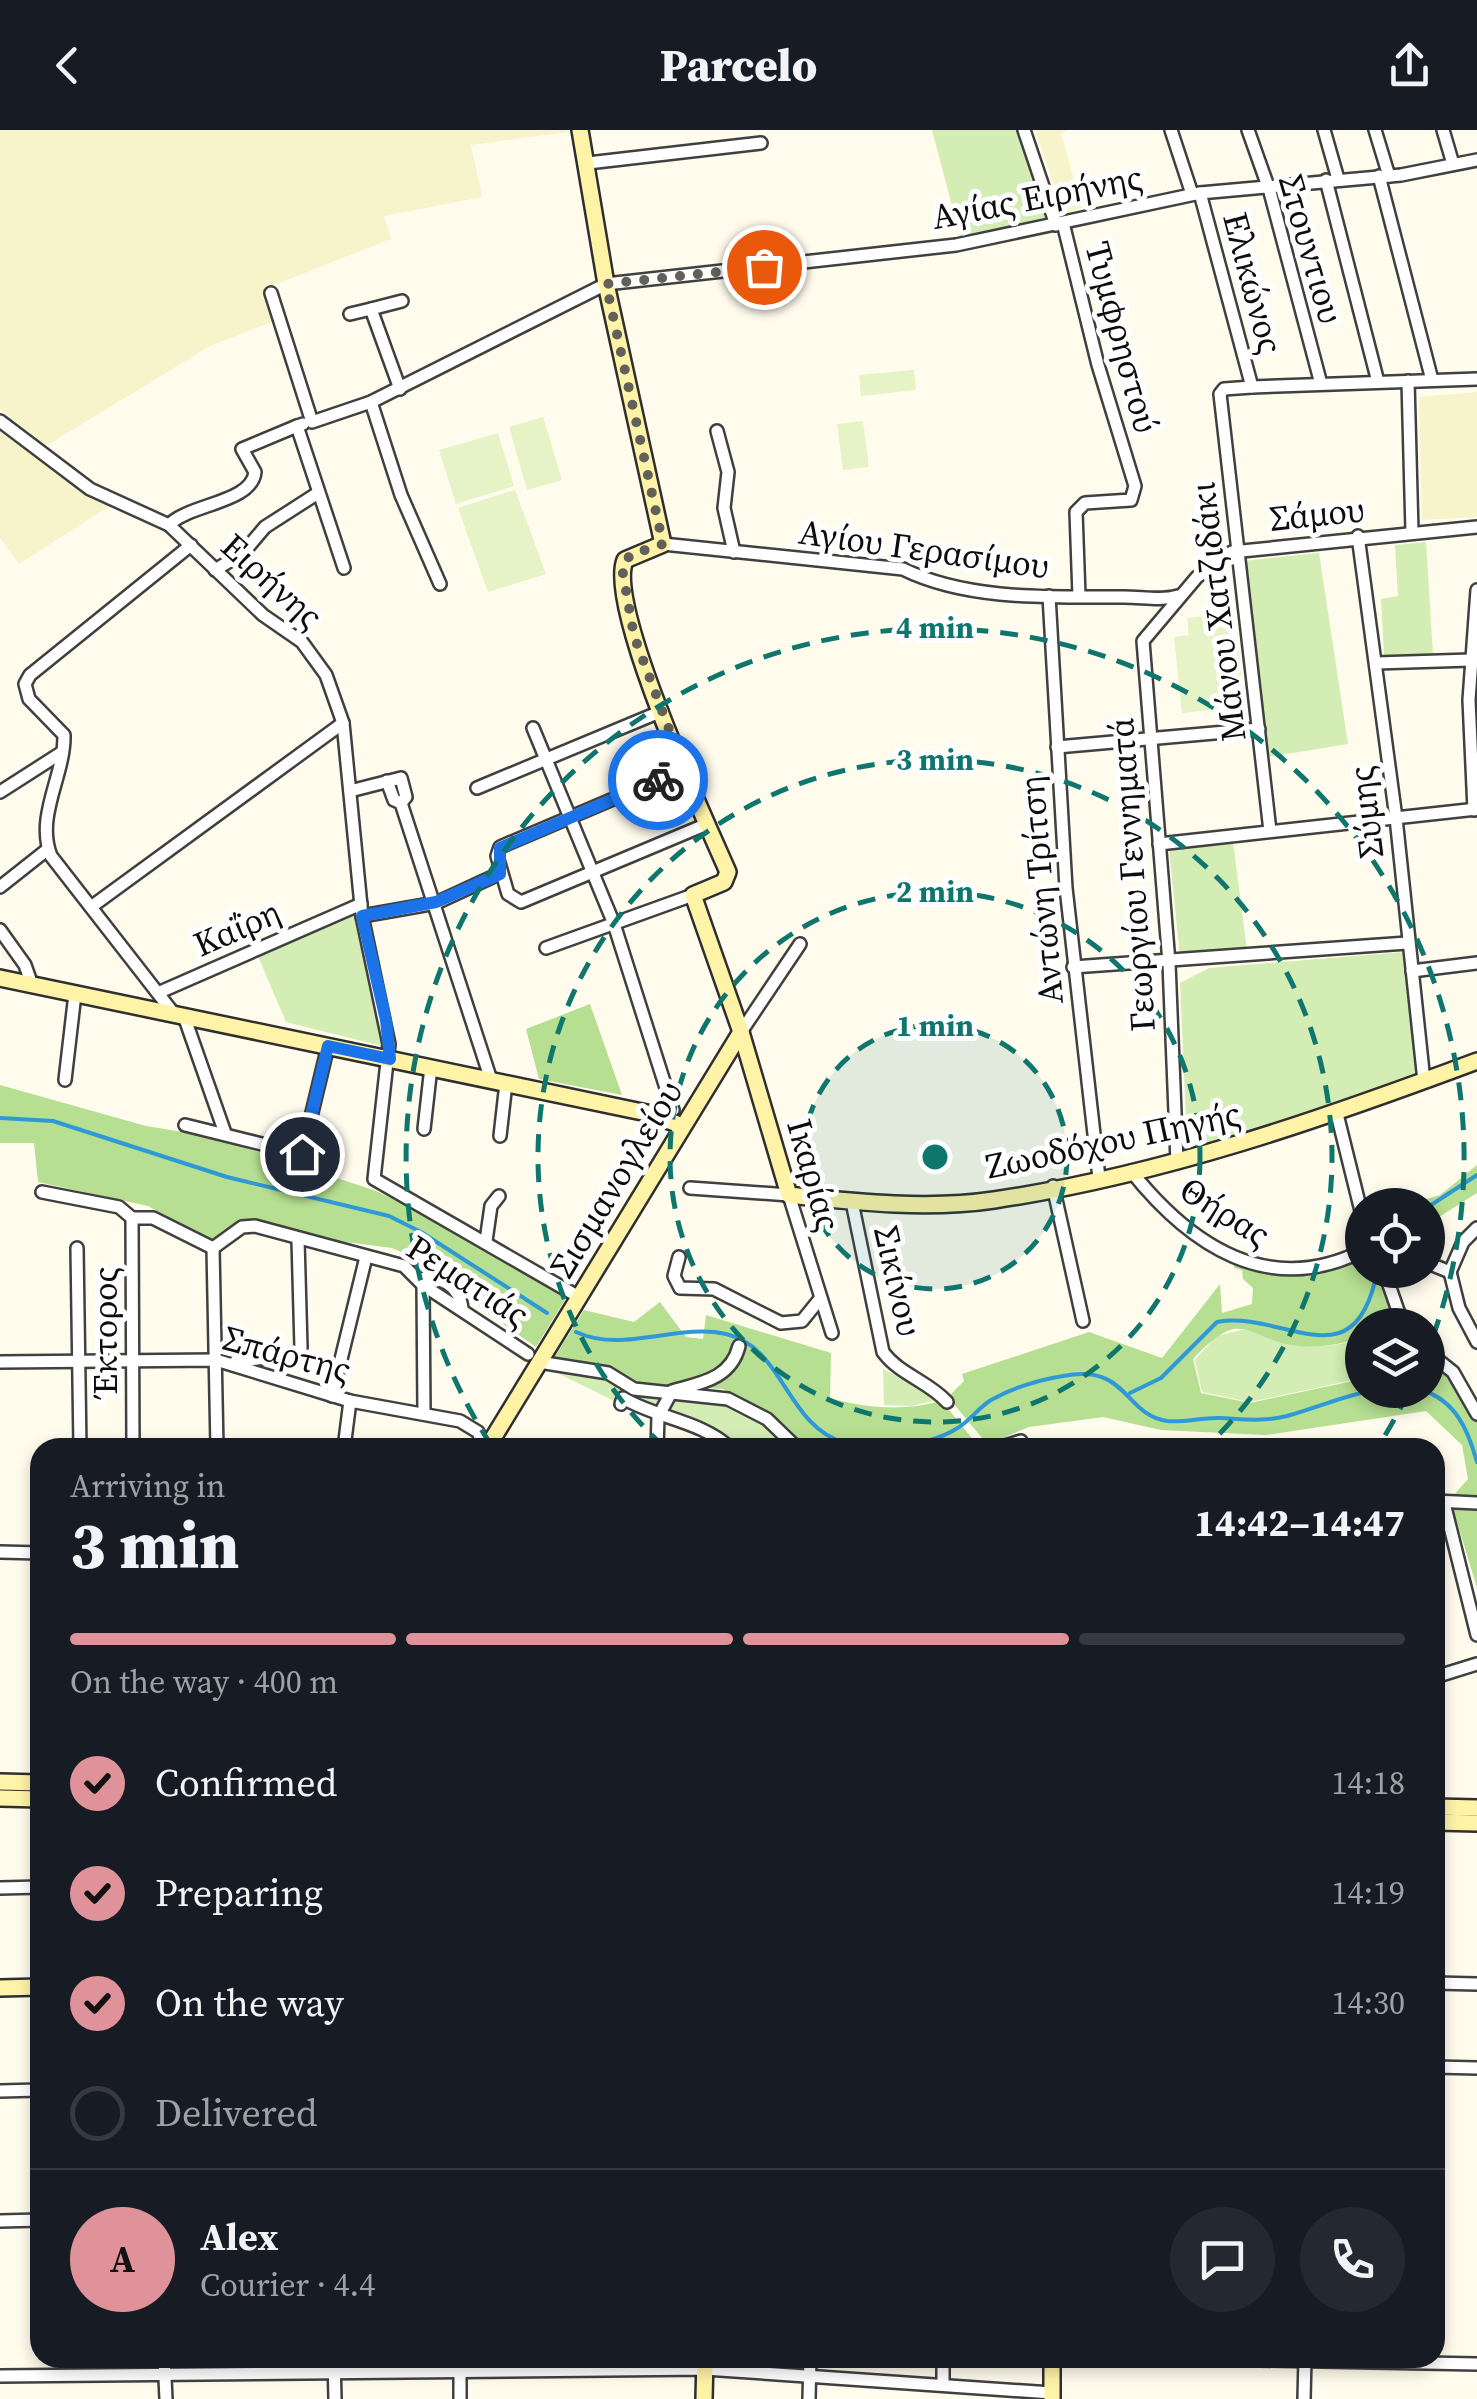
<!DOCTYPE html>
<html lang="en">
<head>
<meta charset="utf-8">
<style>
	:root { --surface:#171b24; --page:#242831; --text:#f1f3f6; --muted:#9ea1a6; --line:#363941; --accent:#df9299 }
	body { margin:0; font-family:"Source Serif 4",serif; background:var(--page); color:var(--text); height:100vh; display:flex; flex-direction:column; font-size:38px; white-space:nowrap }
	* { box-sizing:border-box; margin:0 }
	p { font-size:32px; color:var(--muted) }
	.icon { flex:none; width:55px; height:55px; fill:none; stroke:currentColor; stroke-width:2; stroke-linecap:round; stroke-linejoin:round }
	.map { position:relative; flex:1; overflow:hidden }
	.sheet { position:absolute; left:30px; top:1308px; width:1415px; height:930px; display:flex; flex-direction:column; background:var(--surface); border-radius:30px; box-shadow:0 5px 15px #0003 }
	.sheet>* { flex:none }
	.fabs { position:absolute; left:1345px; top:1058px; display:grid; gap:20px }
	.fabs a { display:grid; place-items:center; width:100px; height:100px; border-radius:50%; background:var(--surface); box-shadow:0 5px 15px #0003; font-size:50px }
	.pin { position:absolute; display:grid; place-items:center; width:85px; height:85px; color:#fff; margin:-42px; border:5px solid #fff; border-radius:50%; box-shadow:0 2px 10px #0007 }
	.courier { position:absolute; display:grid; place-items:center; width:100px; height:100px; margin:-50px; border:8px solid #1a73e8; border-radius:50%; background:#fff; color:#222; box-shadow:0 2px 12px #0007 }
	.summary em { font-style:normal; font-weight:800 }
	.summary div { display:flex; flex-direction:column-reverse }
	.summary { display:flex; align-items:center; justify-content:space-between; height:170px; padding:0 40px }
	h1 { font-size:65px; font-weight:800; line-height:75px }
	.bar { display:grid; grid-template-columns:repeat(4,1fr); gap:15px 10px; align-content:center; height:120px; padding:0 40px }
	.bar i { height:12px; border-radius:8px; background:var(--line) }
	.bar .on { background:var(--accent) }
	.bar p { grid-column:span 4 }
	.line { display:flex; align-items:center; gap:25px; padding:0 40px; border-top:2px solid var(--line) }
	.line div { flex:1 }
	.round { display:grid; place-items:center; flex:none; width:105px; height:105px; border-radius:52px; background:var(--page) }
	ol { padding:0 40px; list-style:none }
	li { display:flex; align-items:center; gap:30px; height:110px }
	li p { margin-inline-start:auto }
	li .icon { padding:10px; border-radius:50%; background:var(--accent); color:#111; stroke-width:4 }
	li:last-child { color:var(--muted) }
	li i { width:55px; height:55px; border:5px solid var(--line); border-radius:50% }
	header { display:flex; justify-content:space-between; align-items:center; height:130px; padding:0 40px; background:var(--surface); font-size:45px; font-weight:800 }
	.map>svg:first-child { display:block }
</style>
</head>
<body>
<header><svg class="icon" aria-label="back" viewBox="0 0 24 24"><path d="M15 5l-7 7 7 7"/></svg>Parcelo<svg class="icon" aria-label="share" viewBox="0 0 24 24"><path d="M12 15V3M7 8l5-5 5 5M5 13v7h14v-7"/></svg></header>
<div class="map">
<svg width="1477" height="2269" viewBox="0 0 1477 2269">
	<rect width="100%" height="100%" fill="#fffbed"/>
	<g fill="#f7f3cb">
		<path d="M0 0H576V1L471 15 482 67 384 86 391 109 269 157 279 189 210 216 46 316 0 279Z"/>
		<path d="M1035 0H1068L1061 3 1082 78 1064 83Z"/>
		<path d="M1477 262V387L1422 390 1419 267Z"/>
		<path d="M0 297 66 351 111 375 19 434 0 408Z"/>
	</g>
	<g fill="#d3edb4">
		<path d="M932 0H1019L1050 90 960 106Z"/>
		<path d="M1426 412 1433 525 1384 526 1381 469 1398 466 1395 415Z"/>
		<path d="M1319 423 1348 614 1268 627 1242 431Z"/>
		<path d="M1233 712 1247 820 1180 827 1169 719Z"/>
		<path d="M357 774 386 917 286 892 257 824Z"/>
		<path d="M1405 822 1418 941 1413 947 1201 1021 1187 1009 1180 853 1209 838Z"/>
		<path d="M1250 1198C1290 1214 1320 1223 1362 1208V1248L1250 1272 1202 1262 1195 1230 1216 1206Z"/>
		<path d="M554 1229 635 1255 723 1261 770 1287 805 1317H724L714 1308 651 1289 543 1236Z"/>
		<path d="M883 1239 932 1265 933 1271 911 1276 884 1275Z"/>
	</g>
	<g fill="#b6df92">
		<path d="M590 874 622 965 539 949 526 899Z"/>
		<path d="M0 955 146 996 213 1007 376 1061 484 1113 566 1168 536 1217 483 1180 441 1139 392 1118 299 1106 253 1090 211 1110 148 1076 38 1052 34 1013H0Z"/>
		<path d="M1477 1035V1063L1428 1094V1075H1406L1440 1065Z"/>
		<path d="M1362 1129V1140H1392L1385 1155 1391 1189 1398 1194 1362 1195V1207C1342 1214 1321 1218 1299 1216 1246 1211 1245 1173 1193 1229L1201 1263 1250 1273 1362 1249V1260H1428L1433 1241 1458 1238 1477 1269V1369L1451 1368 1468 1349 1462 1315 1426 1281 1266 1305 1161 1300 1103 1287 1029 1297 987 1314 948 1267 964 1251 962 1244 1089 1202 1162 1228 1220 1154 1222 1183 1252 1174 1253 1158 1243 1149 1242 1140 1234 1138V1131L1282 1145Z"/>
		<path d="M660 1172 686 1207 703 1209 706 1185 831 1223 830 1268C869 1279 904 1281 942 1271L979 1317H807L771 1286 723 1259 636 1254 612 1239 554 1228 584 1180 634 1192Z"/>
		<path d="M1452 1375 1477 1376V1458Z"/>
	</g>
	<g fill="#e5f3c6">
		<path d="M914 240 916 260 861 266 859 245Z"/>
		<path d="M543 287 562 350 527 360 509 297Z"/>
		<path d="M863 291 869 337 843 340 837 294Z"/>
		<path d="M498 303 514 356 456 374 439 320Z"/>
		<path d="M515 360 546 444 488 462 458 378Z"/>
		<path d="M1228 484 1232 516H1238L1243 562 1237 563 1238 577 1182 583 1174 507 1189 505 1187 488Z"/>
	</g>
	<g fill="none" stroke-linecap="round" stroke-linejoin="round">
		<g stroke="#2f98d7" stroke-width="4">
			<path d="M0 988 53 991 227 1047 389 1086 421 1102 547 1183"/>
			<path d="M1428 1077 1477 1045"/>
			<path d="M576 1202C623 1224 677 1193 726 1204 784 1217 786 1296 845 1313 876 1322 928 1316 956 1299 969 1292 978 1278 991 1270 1013 1258 1038 1250 1063 1246 1128 1233 1124 1285 1167 1291 1185 1293 1202 1287 1220 1288 1243 1289 1264 1292 1287 1286 1317 1278 1345 1265 1375 1260"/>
			<path d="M1422 1260C1456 1271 1468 1300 1477 1332"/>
			<path d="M1130 1263 1161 1248 1217 1192C1282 1180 1351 1251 1375 1151"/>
		</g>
		<defs>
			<g id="street">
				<path d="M1024 0 1056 95"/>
				<path d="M1171 0 1192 64"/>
				<path d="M1248 0 1270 62 1321 254"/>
				<path d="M1324 0 1338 49"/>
				<path d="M1375 0 1389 46"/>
				<path d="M1443 0 1453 34"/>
				<path d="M588 33 761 13"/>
				<path d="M1379 46 1432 250"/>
				<path d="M1326 50 1378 252"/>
				<path d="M1200 63 1252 257"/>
				<path d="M1063 93 1098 235 1135 356 1131 370 1085 373 1076 382 1079 466"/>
				<path d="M271 163 312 292 371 272 606 154 956 115 1200 63 1401 45 1477 30"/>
				<path d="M371 179 402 171"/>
				<path d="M350 184 371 179 400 259"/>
				<path d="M1408 251 1412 402"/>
				<path d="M371 272 401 365 440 454"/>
				<path d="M0 291 90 359 169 395 263 485 302 512 326 545 343 593 362 786 389 914 374 1049 579 1167"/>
				<path d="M303 294 297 296 344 438"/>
				<path d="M717 301 728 342 724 378 734 422"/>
				<path d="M169 395C188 374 252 373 255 342L242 319 297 296"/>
				<path d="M1358 406 1396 688 1424 951"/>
				<path d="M663 414 903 439C968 471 1053 467 1124 467 1143 467 1160 471 1178 466"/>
				<path d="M215 440 243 423 265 397 318 363"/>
				<path d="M1049 466 1066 758 1099 1048"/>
				<path d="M1376 533 1471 530"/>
				<path d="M533 598 614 794 673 980"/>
				<path d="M1057 617 1259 599"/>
				<path d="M684 639 500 717 497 726 508 764 521 772 707 694"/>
				<path d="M387 651 394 670 401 673 491 950"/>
				<path d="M477 658 662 581"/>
				<path d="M350 661 401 648 406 667 401 673"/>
				<path d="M0 662 61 623"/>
				<path d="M1474 680 1469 570 1477 460"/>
				<path d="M1270 701 1220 264 1224 259 1252 257 1477 249"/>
				<path d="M1159 714 1477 679"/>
				<path d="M0 757 48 719"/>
				<path d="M91 777 343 593"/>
				<path d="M362 786 436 773 501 743"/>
				<path d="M0 800 25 835 32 855"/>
				<path d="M546 818 693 765"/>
				<path d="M1073 837 1407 813"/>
				<path d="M1412 841 1477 833"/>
				<path d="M160 862 361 774"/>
				<path d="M174 884 51 726C35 686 65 645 64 605L29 569 25 554 30 545 191 415"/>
				<path d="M184 886 225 1003"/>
				<path d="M741 902 800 814"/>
				<path d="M65 950 75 864"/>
				<path d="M1337 984 1362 1085"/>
				<path d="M185 995 302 1024 328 916"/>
				<path d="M424 999 431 937"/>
				<path d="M500 1006 506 953"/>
				<path d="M1177 1032 1169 833 1143 511 1197 447 1232 422 1477 397"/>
				<path d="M1131 1041C1190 1115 1268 1168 1362 1121"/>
				<path d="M1053 1056 1083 1191"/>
				<path d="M690 1058 789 1065 832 1203"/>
				<path d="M42 1062 119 1077 132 1088"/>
				<path d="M852 1072 883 1222C900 1245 928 1251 947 1272"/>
				<path d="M132 1088H153L213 1118 242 1097 255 1096 404 1136 423 1155 528 1224"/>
				<path d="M132 1088 133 1318"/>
				<path d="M486 1111 491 1076 499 1066"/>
				<path d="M77 1118 80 1318"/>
				<path d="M213 1118 217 1318"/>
				<path d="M679 1127 674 1146 680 1158 714 1159 781 1193 802 1191 819 1170"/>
				<path d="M1428 1133 1450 1142"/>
				<path d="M1394 1140 1388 1152 1403 1195"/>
				<path d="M1450 1142 1459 1178 1477 1212"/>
				<path d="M1450 1142 1463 1112 1477 1098"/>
				<path d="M419 1149C441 1145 459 1156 462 1178"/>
				<path d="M423 1155 424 1284"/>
				<path d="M1428 1222 1453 1242 1477 1284"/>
				<path d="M0 1232 216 1230 350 1271 460 1291 478 1302 484 1318"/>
				<path d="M235 1232 295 1224 301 1218 298 1110"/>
				<path d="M539 1232 608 1243 634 1259 728 1269 767 1289 797 1318"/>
				<path d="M332 1266 366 1127"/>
				<path d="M621 1274 623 1268C656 1288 702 1291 730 1318"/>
				<path d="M344 1318 350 1271"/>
				<path d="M657 1318 658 1287 672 1261C700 1253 731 1249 739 1216"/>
				<path d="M998 1318 1021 1311 1022 1318"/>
				<path d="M1435 1371 1477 1373"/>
				<path d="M1444 1373 1477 1505"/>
				<path d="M0 1422 40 1423"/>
				<path d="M1435 1547 1477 1534"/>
				<path d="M0 1758 40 1757"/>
				<path d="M1435 1853 1477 1854"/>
				<path d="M1435 1937 1477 1938"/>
				<path d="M0 1961 40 1960"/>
				<path d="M0 2091 40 2090"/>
				<path d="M164 2228 166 2269"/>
				<path d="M334 2228 335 2269"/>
				<path d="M460 2228V2269"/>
				<path d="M1157 2228 1477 2234"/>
				<path d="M0 2246 705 2239 1052 2263"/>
				<path d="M943 2255V2228"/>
				<path d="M809 2269 810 2228"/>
				<path d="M1304 2269 1305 2228"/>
			</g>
			<g id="secondary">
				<path d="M580 0 606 154 663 414 625 430C606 477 705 689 728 742L724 752 693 765 741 902 789 1065C856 1072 927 1080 994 1070 1162 1045 1319 990 1477 931"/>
				<path d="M0 848 647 983 683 996"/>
				<path d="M487 1318 741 902"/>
				<path d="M0 1652 40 1653"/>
				<path d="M0 1668 40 1669"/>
				<path d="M1435 1677 1477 1678"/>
				<path d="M1435 1692 1477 1693"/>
				<path d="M0 1858 40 1857"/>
				<path d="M704 2269 705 2228"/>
				<path d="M1052 2269V2228"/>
			</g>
		</defs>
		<use href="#street" stroke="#404040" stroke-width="16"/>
		<use href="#secondary" stroke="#2f2f2f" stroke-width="20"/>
		<use href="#street" stroke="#fff" stroke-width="11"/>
		<use href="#secondary" stroke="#fff3a8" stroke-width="15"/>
	</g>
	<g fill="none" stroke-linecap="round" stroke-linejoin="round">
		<path stroke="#62605b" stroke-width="10" stroke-dasharray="0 18" d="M658 650 684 639 634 506 622 438 630 425 663 414 606 154 764 137"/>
		<path stroke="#1a73e8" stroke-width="12" d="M302 1024 328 916 390 929 386 890 362 786 436 772 500 744V718L658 650"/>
	</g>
	<circle cx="935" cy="1027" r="132" fill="#0f766e" fill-opacity=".12"/>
	<g fill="none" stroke="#0f766e" stroke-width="5" stroke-dasharray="18 12">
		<circle cx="935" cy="1027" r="132"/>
		<circle cx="935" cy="1027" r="265"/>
		<path d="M664 1317A397 397 0 1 1 1206 1317"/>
		<path d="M1408 1263A529 529 0 0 1 1379 1315M491 1315A529 529 0 1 1 1429 1217"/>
	</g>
	<g text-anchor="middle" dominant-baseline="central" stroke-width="10" stroke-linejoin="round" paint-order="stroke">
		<g font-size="35" fill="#0d0d0d" stroke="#fff">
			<text transform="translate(1037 67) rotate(-11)">Αγίας Ειρήνης</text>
			<text transform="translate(1311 119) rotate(74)">Στουντιου</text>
			<text transform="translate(1253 153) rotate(75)">Ελικώνος</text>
			<text transform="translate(1122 207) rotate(75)">Τυμφρηστού</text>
			<text transform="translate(1317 384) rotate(-6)">Σάμου</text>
			<text transform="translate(924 419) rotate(8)">Αγίου Γερασίμου</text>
			<text transform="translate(272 451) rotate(42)">Ειρήνης</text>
			<text transform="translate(1218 482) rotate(-97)">Μάνου Χατζιδάκι</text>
			<text transform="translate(1366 682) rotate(-97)">Σύμης</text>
			<text transform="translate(1132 745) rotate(-94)">Γεωργίου Γεννηματά</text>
			<text transform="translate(1041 760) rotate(-95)">Αντώνη Τρίτση</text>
			<text transform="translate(237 798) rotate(-24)">Καΐρη</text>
			<text transform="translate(1113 1010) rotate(-12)">Ζωοδόχου Πηγής</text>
			<text transform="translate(814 1045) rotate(74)">Ικαρίας</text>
			<text transform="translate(616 1049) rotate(-59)">Σισμανογλείου</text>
			<text transform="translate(1225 1082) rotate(32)">Θήρας</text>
			<text transform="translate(468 1151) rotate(33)">Ρεματιάς</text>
			<text transform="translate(898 1151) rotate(77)">Σικίνου</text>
			<text transform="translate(105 1203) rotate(-90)">Έκτορος</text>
			<text transform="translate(287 1224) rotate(15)">Σπάρτης</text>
		</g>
	</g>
	<circle cx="935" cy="1027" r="15" fill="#0f766e" stroke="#fff" stroke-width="5"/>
	<g font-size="30" text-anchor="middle" font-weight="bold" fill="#0f766e" stroke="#fff" stroke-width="10" stroke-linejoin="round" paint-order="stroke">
		<text x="935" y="508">4 min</text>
		<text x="935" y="640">3 min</text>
		<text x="935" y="772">2 min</text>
		<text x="935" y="906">1 min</text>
	</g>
</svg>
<div class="fabs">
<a><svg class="icon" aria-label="locate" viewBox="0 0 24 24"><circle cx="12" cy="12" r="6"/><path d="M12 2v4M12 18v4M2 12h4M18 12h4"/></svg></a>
<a><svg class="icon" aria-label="layers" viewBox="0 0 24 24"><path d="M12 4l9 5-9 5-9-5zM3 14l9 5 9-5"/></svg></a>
</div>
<div class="pin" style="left:764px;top:137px;background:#ea580c"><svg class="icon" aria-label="bag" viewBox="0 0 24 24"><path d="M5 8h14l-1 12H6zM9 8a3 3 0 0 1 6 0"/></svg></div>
<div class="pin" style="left:302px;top:1024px;background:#1f2937"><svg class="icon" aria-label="home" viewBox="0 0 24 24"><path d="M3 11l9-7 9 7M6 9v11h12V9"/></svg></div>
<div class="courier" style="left:658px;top:650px"><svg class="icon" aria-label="bike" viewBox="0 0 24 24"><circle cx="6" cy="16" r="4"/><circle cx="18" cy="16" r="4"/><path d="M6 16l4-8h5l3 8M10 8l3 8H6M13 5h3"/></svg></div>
<section class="sheet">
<div class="summary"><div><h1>3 min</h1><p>Arriving in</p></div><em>14:42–14:47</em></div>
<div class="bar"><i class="on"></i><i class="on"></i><i class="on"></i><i></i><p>On the way · 400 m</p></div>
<ol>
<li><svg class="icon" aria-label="check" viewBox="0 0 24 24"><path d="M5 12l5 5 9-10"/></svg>Confirmed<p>14:18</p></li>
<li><svg class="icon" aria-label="check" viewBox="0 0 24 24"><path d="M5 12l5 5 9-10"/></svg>Preparing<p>14:19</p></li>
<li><svg class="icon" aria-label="check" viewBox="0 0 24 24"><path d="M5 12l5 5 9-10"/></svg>On the way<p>14:30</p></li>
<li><i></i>Delivered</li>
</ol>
<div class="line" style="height:180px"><b class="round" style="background:var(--accent);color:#111">A</b><div><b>Alex</b><p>Courier · 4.4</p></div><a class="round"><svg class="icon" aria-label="chat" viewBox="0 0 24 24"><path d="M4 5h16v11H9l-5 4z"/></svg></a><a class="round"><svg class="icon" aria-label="phone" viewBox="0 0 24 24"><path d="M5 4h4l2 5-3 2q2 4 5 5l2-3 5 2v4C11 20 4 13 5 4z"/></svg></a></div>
</section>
</div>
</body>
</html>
